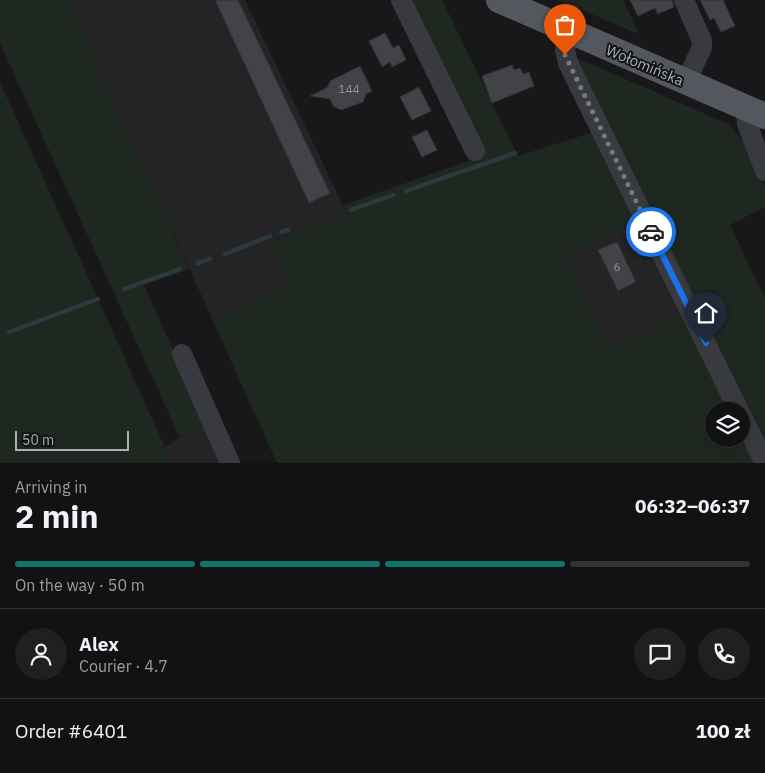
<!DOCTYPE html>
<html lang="en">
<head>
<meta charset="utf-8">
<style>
	:root { --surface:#121214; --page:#1f2022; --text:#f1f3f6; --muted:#9c9ea0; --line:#313234; --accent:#0f766e }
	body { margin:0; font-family:"IBM Plex Sans",sans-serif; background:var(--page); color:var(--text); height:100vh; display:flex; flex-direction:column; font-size:19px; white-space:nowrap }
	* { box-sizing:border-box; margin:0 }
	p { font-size:16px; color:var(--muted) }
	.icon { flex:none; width:28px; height:28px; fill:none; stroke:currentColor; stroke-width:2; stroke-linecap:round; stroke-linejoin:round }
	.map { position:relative; height:463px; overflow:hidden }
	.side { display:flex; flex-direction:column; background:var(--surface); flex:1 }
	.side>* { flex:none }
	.controls { position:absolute; left:705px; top:402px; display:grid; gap:10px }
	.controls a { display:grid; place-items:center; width:45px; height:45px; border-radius:50%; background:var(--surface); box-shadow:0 2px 12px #0003,0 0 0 1px var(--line); font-size:25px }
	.scale { position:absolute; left:15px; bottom:12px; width:114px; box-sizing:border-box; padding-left:5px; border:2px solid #a9afba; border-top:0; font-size:14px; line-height:18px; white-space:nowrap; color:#a9afba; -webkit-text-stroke:4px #131315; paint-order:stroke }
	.pin { position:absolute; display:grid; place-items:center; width:42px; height:42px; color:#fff; margin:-51px -21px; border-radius:50% 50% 50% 0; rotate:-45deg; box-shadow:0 0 5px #0007 }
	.pin .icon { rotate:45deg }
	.courier { position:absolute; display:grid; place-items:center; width:50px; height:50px; margin:-25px; border:4px solid #1a73e8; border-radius:50%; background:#fff; color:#222; box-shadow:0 1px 6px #0007 }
	.overview em { font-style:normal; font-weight:800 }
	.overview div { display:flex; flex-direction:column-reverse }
	.overview { display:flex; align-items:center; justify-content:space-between; height:85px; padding:0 15px }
	h1 { font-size:32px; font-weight:800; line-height:38px }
	.bar { display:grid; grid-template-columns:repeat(4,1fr); gap:8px 5px; align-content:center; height:60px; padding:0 15px }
	.bar i { height:6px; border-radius:4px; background:var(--line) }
	.bar .active { background:var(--accent) }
	.bar p { grid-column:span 4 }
	.line { display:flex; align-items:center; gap:12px; padding:0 15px; border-top:1px solid var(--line) }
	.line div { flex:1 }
	.round { display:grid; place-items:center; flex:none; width:52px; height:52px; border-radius:26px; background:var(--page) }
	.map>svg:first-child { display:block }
</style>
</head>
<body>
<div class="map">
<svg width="765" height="463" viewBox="0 0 765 463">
	<rect width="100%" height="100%" fill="#18181a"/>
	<g fill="#242427">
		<path d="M68 0H245L348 216 268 242 288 287 213 321Z"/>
		<path d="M639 220 685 313 611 349 566 256Z"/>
		<path d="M205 422 224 463H172L165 447Z"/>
	</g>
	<g fill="#1f2820">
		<path d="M0 0H68L189 269 144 285 205 422 180 438 0 43Z"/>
		<path d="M407 0H442L518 156 597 131 639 220 567 256 611 349 685 313 732 411H714V439H741V431L757 463H277L213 321 288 287 268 242 348 216 343 205 483 156Z"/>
		<path d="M558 0H623L639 34Z"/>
		<path d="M575 57 728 124 745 143 765 186V207L730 225 765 298V447Z"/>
		<path d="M0 82 172 463H0Z"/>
	</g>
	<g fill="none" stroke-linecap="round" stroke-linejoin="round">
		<g stroke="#2d383f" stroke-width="4.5">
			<path d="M406 191 515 153"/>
			<path d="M351 210 393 195"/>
			<path d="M281 232 288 230"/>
			<path d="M225 254 270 236"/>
			<path d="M198 263 210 259"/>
			<path d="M124 289 180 269"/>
			<path d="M9 332 98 299"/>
		</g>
	</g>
	<g fill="#424347" stroke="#323236">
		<path d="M215 0H238L330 193 309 203Z"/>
		<path d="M630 0H672L674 7 658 14 655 8 638 16Z"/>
		<path d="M700 0H723L735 26 721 32 714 18 710 20Z"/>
		<path d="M385 33 393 48 399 45 406 60 392 67 390 62 382 67 369 41Z"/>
		<path d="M512 65 514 70 520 68 523 74 529 72 534 86 492 103 482 76Z"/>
		<path d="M360 66 372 91 366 94 363 102 341 110 333 106 330 99 310 96 328 87 330 81Z"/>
		<path d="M419 87 431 111 412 120 400 97Z"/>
		<path d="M427 130 437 150 422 157 412 137Z"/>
		<path d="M617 242 636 282 618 291 598 250Z"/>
	</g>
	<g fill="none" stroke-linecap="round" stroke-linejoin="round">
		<g stroke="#383a3f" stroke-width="20">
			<path d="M401 0 475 151"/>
			<path d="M684 0 702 41V47L686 82"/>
			<path d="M569 32 565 50 568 63 739 411"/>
			<path d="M746 108 747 124 765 171"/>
			<path d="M182 354 230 463"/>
			<path d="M741 415 765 463"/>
		</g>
		<path stroke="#54575e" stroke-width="26" d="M499 0 765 116"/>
	</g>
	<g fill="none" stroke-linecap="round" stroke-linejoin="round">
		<path stroke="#767a82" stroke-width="5" stroke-dasharray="0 9" d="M565 55 651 232"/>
		<path stroke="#1a73e8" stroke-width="6" d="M651 232 706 343"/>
	</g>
	<g text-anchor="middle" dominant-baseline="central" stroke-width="4" stroke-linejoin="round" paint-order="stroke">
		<g font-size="12" fill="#8f949d">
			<text x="349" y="88">144</text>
			<text x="617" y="266">6</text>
		</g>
		<g font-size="15" fill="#a9afba" stroke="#131315">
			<text transform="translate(645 65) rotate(23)">Wołomińska</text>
		</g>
	</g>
</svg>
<div class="controls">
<a><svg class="icon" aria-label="layers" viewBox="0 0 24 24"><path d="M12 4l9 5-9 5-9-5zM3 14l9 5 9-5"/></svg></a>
</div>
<div class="scale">50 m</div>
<div class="pin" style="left:565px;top:55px;background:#ea580c"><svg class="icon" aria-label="bag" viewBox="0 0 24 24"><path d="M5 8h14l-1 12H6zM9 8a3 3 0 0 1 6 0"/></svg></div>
<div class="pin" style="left:706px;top:343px;background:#1f2937"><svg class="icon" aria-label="home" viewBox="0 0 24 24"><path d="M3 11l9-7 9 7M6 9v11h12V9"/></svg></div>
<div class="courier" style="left:651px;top:232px"><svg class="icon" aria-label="car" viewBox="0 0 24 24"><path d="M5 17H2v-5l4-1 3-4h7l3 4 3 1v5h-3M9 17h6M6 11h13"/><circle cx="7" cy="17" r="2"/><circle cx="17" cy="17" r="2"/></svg></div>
</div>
<section class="side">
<div class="overview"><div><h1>2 min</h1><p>Arriving in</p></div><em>06:32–06:37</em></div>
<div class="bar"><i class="active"></i><i class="active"></i><i class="active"></i><i></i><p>On the way · 50 m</p></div>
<div class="line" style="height:90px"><a class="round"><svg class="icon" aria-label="person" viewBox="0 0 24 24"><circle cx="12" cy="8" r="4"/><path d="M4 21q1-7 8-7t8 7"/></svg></a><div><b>Alex</b><p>Courier · 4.7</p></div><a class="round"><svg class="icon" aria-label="chat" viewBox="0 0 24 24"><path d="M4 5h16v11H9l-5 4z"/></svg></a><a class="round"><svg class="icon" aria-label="phone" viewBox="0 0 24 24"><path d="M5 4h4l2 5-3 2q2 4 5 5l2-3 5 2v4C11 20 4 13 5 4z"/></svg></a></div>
<div class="line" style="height:65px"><div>Order #6401</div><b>100 zł</b></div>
</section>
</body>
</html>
